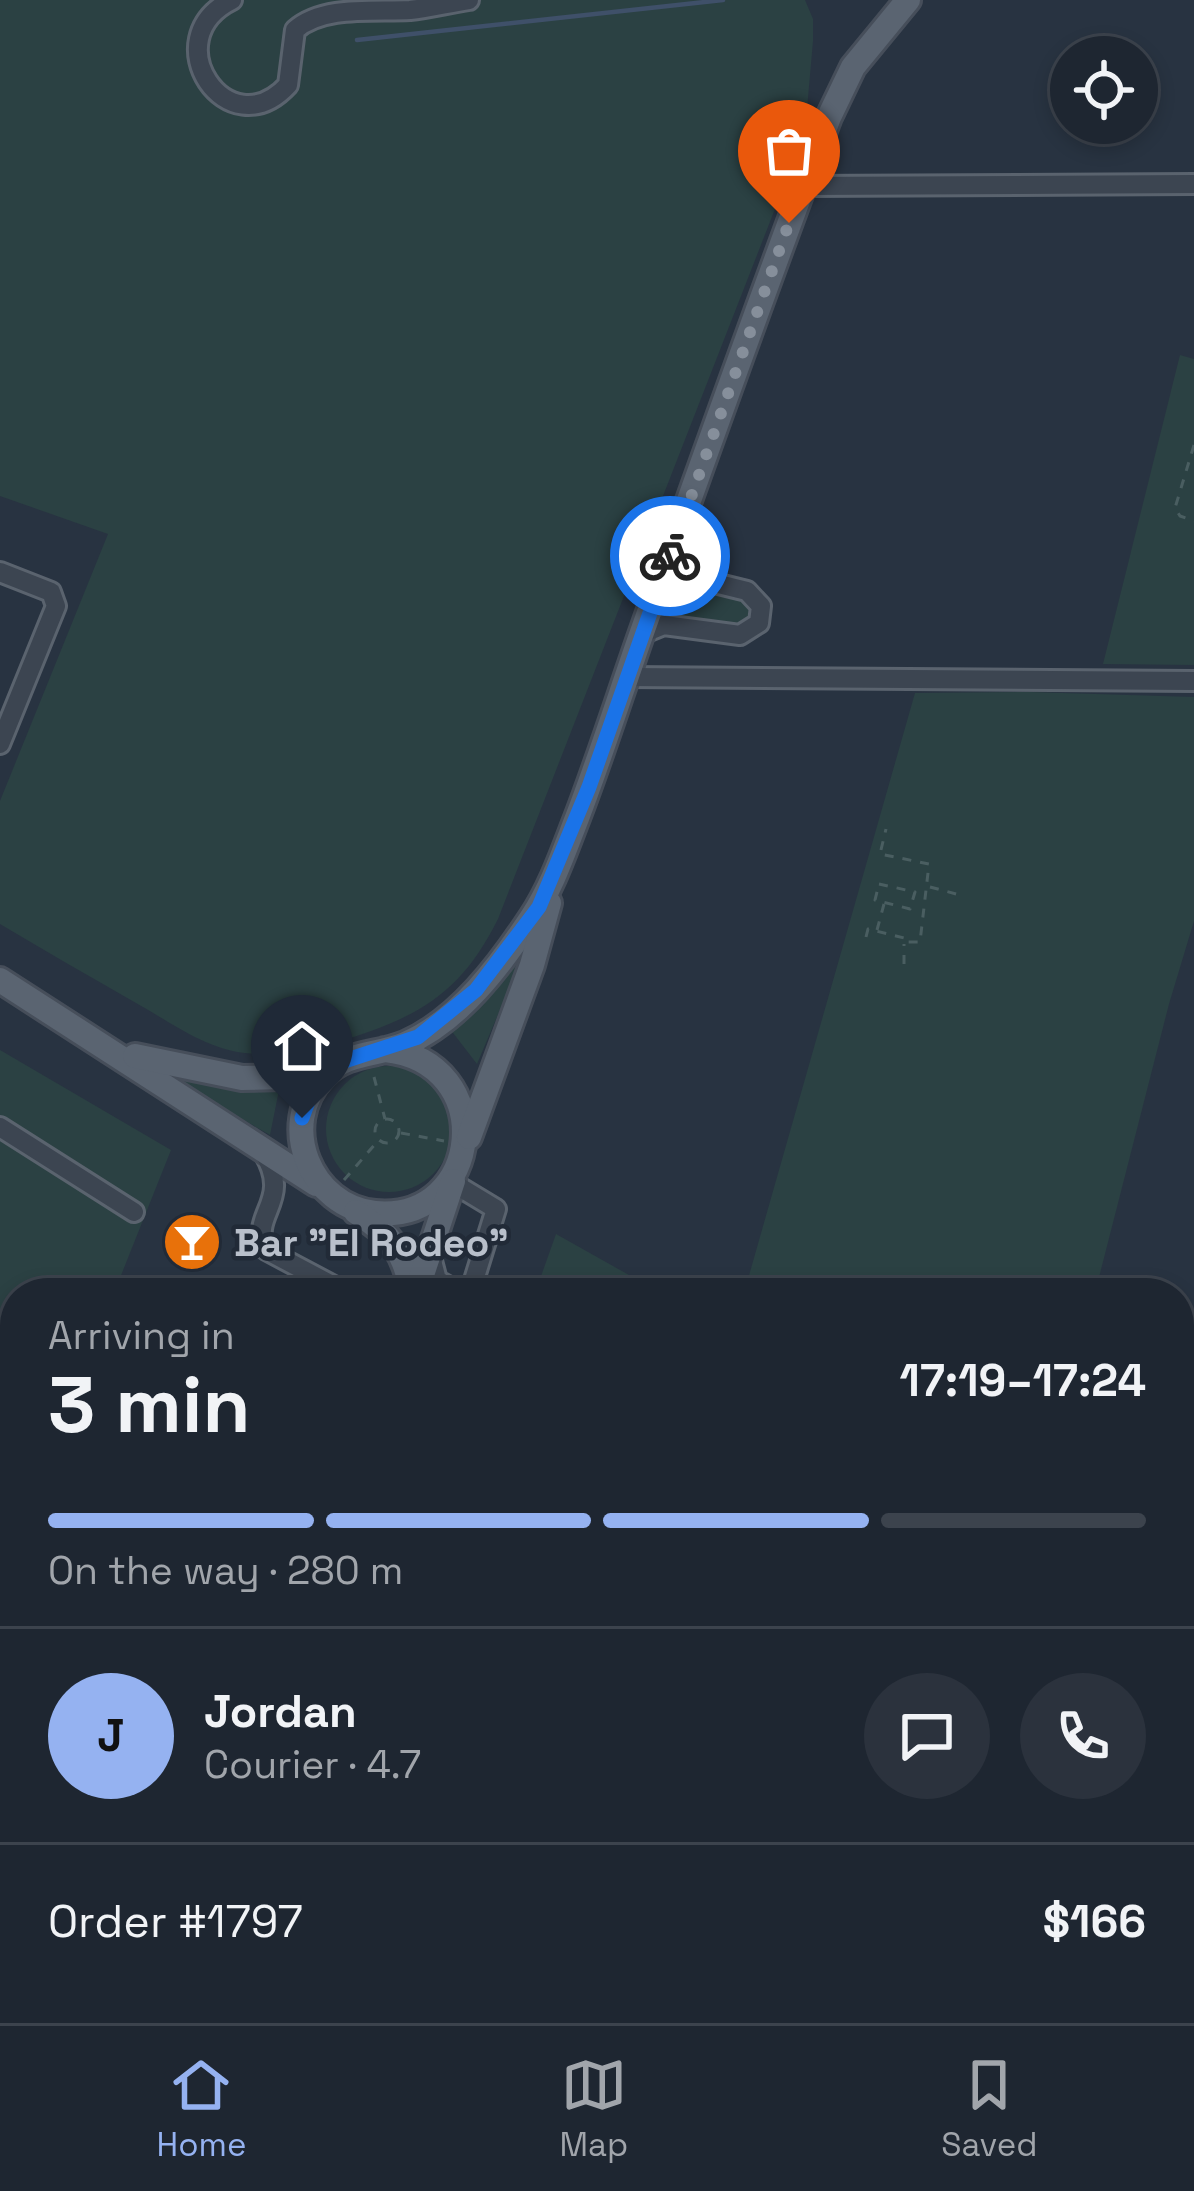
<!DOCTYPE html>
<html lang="en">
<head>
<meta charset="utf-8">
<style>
	:root { --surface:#1e2631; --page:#2b323d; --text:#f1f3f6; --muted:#a1a5ab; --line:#3c434d; --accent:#95b2f1 }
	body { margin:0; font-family:"Space Grotesk",sans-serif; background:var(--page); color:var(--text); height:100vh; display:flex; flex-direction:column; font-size:45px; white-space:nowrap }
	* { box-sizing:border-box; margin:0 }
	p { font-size:39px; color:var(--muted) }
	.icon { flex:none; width:66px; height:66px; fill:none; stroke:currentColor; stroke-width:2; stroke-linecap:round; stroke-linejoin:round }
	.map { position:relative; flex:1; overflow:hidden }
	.details { position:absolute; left:0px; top:1278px; width:1194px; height:747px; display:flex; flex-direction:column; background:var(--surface); border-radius:48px 48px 0 0; box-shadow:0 6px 18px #0003,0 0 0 3px var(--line) }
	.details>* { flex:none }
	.fabs { position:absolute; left:1050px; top:36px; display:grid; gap:24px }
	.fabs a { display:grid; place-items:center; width:108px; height:108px; border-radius:50%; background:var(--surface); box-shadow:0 6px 18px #0003,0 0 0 3px var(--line); font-size:60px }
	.pin { position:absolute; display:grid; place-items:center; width:102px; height:102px; color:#fff; margin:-123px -51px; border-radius:50% 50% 50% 0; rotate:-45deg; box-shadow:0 0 12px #0007 }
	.pin .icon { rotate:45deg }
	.courier { position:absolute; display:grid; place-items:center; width:120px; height:120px; margin:-60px; border:9px solid #1a73e8; border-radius:50%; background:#fff; color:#222; box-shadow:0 3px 15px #0007 }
	.summary em { font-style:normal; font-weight:700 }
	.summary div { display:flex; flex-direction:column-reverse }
	.summary { display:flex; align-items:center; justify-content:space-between; height:204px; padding:0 48px }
	h1 { font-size:78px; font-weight:700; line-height:90px }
	.bar { display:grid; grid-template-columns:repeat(4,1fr); gap:18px 12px; align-content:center; height:144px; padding:0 48px }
	.bar i { height:15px; border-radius:9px; background:var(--line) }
	.bar .active { background:var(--accent) }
	.bar p { grid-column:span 4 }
	.line { display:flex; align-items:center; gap:30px; padding:0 48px; border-top:3px solid var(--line) }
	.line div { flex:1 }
	.round { display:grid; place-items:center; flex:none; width:126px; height:126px; border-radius:63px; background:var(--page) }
	.menu { display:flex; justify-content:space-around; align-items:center; height:168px; border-top:3px solid var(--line); background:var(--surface); font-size:33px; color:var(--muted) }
	.menu a { display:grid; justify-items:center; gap:6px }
	.menu .active { color:var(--accent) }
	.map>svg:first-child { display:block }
</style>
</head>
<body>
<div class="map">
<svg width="1194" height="2023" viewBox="0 0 1194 2023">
	<rect width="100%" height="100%" fill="#283341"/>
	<g fill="#2b4143">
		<path d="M0 0H805L813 19V41L805 132 498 919C468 979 435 1008 371 1031 331 1045 288 1058 245 1053 206 1049 170 1022 136 1003 91 977 45 951 0 924V801L108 534 0 496Z"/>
		<path d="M1180 355 1194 359V665L1103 664Z"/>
		<path d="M689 584 746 596C752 610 753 617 743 629L679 621 663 604 669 585Z"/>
		<path d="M1030 692 1194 697V921L1169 1004 1095 1293H744L915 693Z"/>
		<path d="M522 958 477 1064 450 1029 490 995Z"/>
		<path d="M0 1050 171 1150 114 1293H15V2010H279L281 2023H0Z"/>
		<circle cx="389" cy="1129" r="63"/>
		<path d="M166 1076 279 1090 270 1135Z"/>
		<path d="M556 1234 661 1293H583L540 1279Z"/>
		<path d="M1179 1693H1194V2023H742L747 2010H1179Z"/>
	</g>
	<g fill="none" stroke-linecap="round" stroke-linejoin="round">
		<path stroke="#3f5069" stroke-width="4.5" d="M357 40 723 0"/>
		<defs>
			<g id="minor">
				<path d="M232 0C153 39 228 150 288 85L295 30C323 5 375 12 410 10 429 8 449 3 469 0"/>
				<path d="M803 186 1194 184"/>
				<path d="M0 572 51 592 56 606 0 744"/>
				<path d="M642 634 664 625 740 635 759 623 761 606 747 591 682 575 671 554"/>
				<path d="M627 677 1194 681"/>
				<path d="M0 1127 134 1212"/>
				<path d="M262 1150C295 1202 248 1213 266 1250L347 1293"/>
				<path d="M453 1183 496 1209 470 1293"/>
				<path d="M430 1253 437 1280 460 1293"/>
				<path d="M1179 1686 1194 1682"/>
				<path d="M393 2010 542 2023"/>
				<path d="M310 2023 316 2010"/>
				<path d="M593 2023V2010"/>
				<path d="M712 2023V2010"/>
			</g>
			<g id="major">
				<path d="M0 980 316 1184"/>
				<path d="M385 1050C500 1062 483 1223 375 1213 311 1207 276 1125 323 1076 347 1051 376 1056 405 1044 459 1021 501 964 532 917 552 887 564 851 577 818 600 758 619 698 640 638 702 463 764 290 829 117L853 67 908 0"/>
				<path d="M135 1056 242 1078 323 1076"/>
				<path d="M469 1137 532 965 549 903"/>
				<path d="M356 1212C389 1233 407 1253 411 1293"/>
				<path d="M416 1293 453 1181"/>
				<path d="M300 2010 301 2023"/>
			</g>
		</defs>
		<use href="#minor" stroke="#5a636e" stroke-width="24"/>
		<use href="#major" stroke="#464e5a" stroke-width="30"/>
		<g stroke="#4a5e61" stroke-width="3" stroke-dasharray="9 9" stroke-linecap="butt">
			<path d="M1194 445 1175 508 1180 516 1194 521"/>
			<path d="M879 884 915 892 910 909 875 900Z"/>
			<path d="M930 887 960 895"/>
			<path d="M877 930 884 904"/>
			<path d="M866 937 868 929 904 938V942H920L929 864 880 854 886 829"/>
			<path d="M904 964V944"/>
			<path d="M374 1077 385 1119"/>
			<circle cx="387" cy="1131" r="12"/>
			<path d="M401 1133 444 1141"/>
			<path d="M344 1180 377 1142"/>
		</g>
		<use href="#minor" stroke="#3c4551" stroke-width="18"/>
		<use href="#major" stroke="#5a6471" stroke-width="24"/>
	</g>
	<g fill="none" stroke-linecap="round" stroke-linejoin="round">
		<path stroke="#868f9b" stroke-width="12" stroke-dasharray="0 21.6" d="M670 556 789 223"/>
		<path stroke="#1a73e8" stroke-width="15" d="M302 1118 313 1088 341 1062 418 1037 476 990 539 907 589 787 670 556"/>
	</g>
	<defs>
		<symbol id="bar-disc" viewBox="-11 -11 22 22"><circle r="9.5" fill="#e8710a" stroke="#212a37"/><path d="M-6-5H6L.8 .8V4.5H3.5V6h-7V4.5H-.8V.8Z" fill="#fff"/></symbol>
	</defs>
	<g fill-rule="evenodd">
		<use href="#bar-disc" x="159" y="1209" width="66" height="66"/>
	</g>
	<g text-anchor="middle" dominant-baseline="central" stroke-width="9" stroke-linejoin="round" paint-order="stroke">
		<g font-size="39" font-weight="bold" fill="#b9c0cb" stroke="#212a37" text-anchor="start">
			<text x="234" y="1242">Bar "El Rodeo"</text>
		</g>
	</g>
</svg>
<div class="fabs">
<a><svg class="icon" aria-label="locate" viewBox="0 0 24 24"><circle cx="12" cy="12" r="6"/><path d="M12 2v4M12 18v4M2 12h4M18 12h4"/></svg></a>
</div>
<div class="pin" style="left:789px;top:223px;background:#ea580c"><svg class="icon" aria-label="bag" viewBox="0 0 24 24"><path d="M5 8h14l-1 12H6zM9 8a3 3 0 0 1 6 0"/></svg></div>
<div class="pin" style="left:302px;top:1118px;background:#1f2937"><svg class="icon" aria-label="home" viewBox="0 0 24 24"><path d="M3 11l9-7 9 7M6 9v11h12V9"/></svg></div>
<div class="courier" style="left:670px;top:556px"><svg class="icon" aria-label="bike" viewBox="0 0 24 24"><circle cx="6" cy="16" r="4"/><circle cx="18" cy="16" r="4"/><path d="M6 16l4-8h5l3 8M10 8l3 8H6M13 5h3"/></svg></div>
<section class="details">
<div class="summary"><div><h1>3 min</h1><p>Arriving in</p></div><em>17:19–17:24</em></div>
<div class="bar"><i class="active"></i><i class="active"></i><i class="active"></i><i></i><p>On the way · 280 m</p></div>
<div class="line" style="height:216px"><b class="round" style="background:var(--accent);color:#111">J</b><div><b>Jordan</b><p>Courier · 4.7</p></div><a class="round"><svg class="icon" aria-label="chat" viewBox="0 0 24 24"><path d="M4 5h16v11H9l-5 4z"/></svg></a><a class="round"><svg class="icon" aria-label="phone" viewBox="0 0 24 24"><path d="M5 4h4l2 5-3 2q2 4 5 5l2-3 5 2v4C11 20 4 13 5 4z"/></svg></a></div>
<div class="line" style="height:156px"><div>Order #1797</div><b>$166</b></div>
</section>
</div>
<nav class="menu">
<a class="active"><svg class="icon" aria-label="home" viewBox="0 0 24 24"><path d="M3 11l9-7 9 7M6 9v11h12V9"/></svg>Home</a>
<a><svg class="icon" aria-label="map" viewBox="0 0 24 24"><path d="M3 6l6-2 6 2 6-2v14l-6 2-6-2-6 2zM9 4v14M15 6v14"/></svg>Map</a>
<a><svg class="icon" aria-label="saved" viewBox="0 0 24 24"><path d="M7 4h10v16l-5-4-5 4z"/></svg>Saved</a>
</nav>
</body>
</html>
